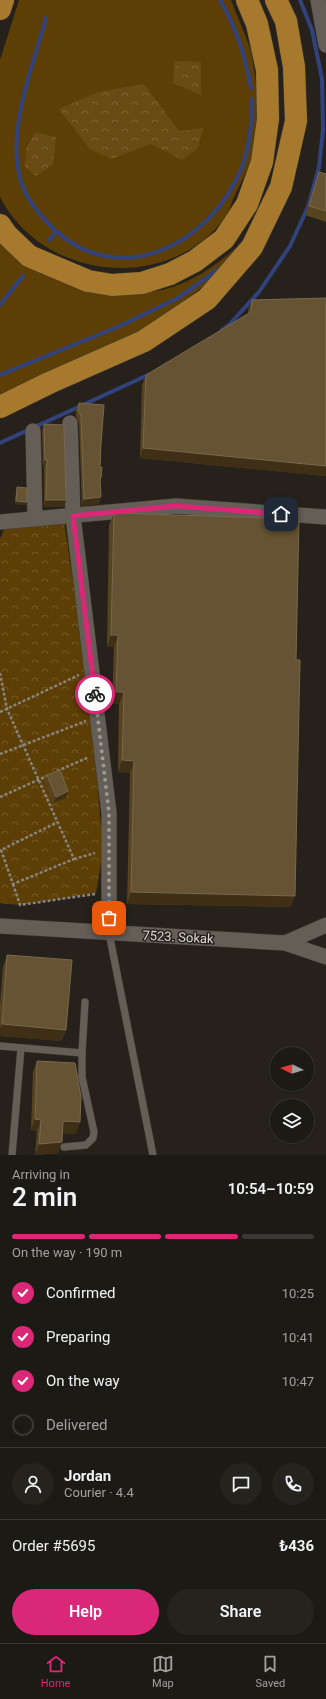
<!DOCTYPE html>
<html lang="en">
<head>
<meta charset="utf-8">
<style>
	:root { --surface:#1c1a14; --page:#25231d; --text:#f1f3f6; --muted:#a0a1a0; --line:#3a3834; --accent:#db2777 }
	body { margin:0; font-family:Roboto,sans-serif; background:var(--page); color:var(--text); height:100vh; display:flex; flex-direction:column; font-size:15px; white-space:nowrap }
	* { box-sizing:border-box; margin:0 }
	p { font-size:13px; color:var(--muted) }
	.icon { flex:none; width:22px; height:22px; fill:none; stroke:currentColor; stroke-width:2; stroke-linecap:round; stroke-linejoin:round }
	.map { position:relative; height:1155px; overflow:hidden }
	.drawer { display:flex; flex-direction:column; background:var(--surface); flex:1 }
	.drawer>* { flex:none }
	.needle { width:26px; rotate:275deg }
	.buttons { position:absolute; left:270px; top:1047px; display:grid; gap:8px }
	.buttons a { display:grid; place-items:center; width:44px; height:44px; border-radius:50%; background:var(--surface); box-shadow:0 1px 3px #0004,0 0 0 1px var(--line); font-size:20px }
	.pin { position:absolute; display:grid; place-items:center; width:34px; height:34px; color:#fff; margin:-17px; border-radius:8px; box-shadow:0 2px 6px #0006 }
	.courier { position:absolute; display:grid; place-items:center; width:40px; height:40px; margin:-20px; border:3px solid #db2777; border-radius:50%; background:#fff; color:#222; box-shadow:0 1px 5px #0007 }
	.headline em { font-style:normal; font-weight:600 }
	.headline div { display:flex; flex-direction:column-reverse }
	.headline { display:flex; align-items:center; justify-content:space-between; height:68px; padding:0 12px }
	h1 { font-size:26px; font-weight:600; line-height:30px }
	.bar { display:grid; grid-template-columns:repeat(4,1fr); gap:6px 4px; align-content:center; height:48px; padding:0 12px }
	.bar i { height:5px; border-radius:3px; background:var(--line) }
	.bar .active { background:var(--accent) }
	.bar p { grid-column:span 4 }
	.line { display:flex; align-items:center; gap:10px; padding:0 12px; border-top:1px solid var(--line) }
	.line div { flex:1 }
	.round { display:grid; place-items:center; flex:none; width:42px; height:42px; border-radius:21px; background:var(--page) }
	ol { padding:0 12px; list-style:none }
	li { display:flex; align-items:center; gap:12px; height:44px }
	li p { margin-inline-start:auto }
	li .icon { padding:4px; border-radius:50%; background:var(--accent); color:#fff; stroke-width:4 }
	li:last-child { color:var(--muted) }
	li i { width:22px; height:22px; border:2px solid var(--line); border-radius:50% }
	.primary-button { display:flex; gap:8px; margin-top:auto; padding:8px 12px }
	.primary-button a { flex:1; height:46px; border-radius:24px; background:var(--accent); color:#fff; font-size:16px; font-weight:600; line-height:46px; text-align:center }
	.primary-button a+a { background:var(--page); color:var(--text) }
	.menu { display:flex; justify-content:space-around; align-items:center; height:56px; border-top:1px solid var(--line); background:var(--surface); font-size:11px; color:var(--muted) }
	.menu a { display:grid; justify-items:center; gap:2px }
	.menu .active { color:var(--accent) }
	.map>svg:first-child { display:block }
</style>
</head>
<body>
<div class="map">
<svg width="326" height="1155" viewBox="0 0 326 1155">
	<defs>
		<pattern id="forest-crowns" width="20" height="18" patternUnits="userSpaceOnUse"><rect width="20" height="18" fill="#6a4a13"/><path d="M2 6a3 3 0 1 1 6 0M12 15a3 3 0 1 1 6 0" fill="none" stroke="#7f6434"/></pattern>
		<pattern id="park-crowns" width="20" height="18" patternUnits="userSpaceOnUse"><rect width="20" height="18" fill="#5d3f05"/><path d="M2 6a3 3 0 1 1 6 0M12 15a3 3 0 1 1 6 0" fill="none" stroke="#745a29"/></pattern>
	</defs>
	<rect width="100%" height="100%" fill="#26221b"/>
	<g fill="#5d3f05">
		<path d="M19 0H231C237 16 244 32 250 48 253 59 254 72 256 84 257 91 260 100 259 107 259 119 253 156 248 167 244 177 239 187 234 197 231 204 229 213 224 219 166 294 43 280 0 197V60Z"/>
		<path d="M0 236C14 248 35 269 50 276 71 287 88 289 111 290 123 291 136 293 147 292 181 290 214 268 238 246L213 279 142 333 0 398Z"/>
	</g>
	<g fill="url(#forest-crowns)">
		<path d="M175 61 201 62V95L173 83Z"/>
		<path d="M144 84 179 131 203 128 198 148 182 160 151 144 111 159 90 149 59 109 98 92Z"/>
		<path d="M35 132 56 137 53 164 36 176 25 167 26 149Z"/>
	</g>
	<path fill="url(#park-crowns)" d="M64 522 87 671 95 755 103 851 96 893 20 905 0 903V539L5 527Z"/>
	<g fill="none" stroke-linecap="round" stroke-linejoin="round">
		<g stroke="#31427d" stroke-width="4">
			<path d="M220 0C237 30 245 55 251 88"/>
			<path d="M46 18C34 62 10 122 18 168 21 191 33 208 50 225 116 293 211 246 242 167 250 145 252 123 252 99"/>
			<path d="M49 240 56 232"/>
			<path d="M0 305 23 276"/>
			<path d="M222 330 229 325 259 292 290 246 308 207 319 167 323 130 322 79 312 30 300 0"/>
			<path d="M0 375 120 326 178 298 219 269"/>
			<path d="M0 443 148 375"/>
		</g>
		<defs>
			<g id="service">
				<path d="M109 933 153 1155"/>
				<path d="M0 1046 82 1053 85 1002"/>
				<path d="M64 1147 86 1145 93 1138 94 1132 82 1077V1053"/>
				<path d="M12 1155 21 1048"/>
			</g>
			<g id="minor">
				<path d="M318 0 326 45"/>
				<path d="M70 423 73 516 109 813V933"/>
				<path d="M33 431 35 519"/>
				<path d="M0 522 176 506 326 517"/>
				<path d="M0 926 285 943 326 957"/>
				<path d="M285 943 326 925"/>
			</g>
			<g id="motorway">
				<path d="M0 9 3 0"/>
				<path d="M0 225 7 235 29 256 88 281 112 285 142 283 170 274 195 261 224 239 247 204 262 162 268 119 267 70 257 24 247 0"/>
				<path d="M0 407 49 383 144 341 207 299 252 247 281 187 296 121 294 67 286 21 276 0"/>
			</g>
		</defs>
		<use href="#service" stroke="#403c37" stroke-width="8"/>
		<use href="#minor" stroke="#403c37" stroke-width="16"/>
		<use href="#motorway" stroke="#403c37" stroke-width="23"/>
		<g stroke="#88857f" stroke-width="2.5" stroke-dasharray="3 2" stroke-linecap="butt">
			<path d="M0 673 7 709 74 859 13 884 1 850 58 822"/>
			<path d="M0 712 79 675"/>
			<path d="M0 754 86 721"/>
			<path d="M57 771 89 757"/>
			<path d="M0 797 49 775"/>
			<path d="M74 859 95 853"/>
			<path d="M13 884 20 905 95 894"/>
		</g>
		<use href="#service" stroke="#645e57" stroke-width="7"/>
		<use href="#minor" stroke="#645e57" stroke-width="15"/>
		<use href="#motorway" stroke="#a7792d" stroke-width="22"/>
	</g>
	<g fill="#584321">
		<path d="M319 172 326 174V222L305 215Z"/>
		<path d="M326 298V476L140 458 142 385 146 375 248 314V310L252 300Z"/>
		<path d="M79 403 101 444 100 467 101 478 100 482 99 504 82 506 79 423 76 416V410Z"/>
		<path d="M44 424 66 500 64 507H44V467H43L42 431Z"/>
		<path d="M17 487 26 505 15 504 16 491Z"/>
		<path d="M114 513 291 907 127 904 130 773 118 772 119 704H112L114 647H107L109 525Z"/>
		<path d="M47 775 66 798 53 803 44 782Z"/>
		<path d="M7 955 66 1030 61 1041 0 1036V1005L3 967Z"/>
		<path d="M37 1061 76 1134 63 1133 58 1153 35 1155 37 1131 31 1130 33 1072Z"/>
	</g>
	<g fill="#3e2f16">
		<path d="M143 448 326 466V476L140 458Z"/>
		<path d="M45 460H47L44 467H43Z"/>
		<path d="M101 497 99 504 82 506 84 499Z"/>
		<path d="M46 500H66L64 507H44Z"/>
		<path d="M16 501 27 502 26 505 15 504Z"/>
		<path d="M111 635H118L114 647H107Z"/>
		<path d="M116 692H124L119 704H112Z"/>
		<path d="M122 760 134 761 130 773 118 772Z"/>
		<path d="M68 791 66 798 53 803 56 797Z"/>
		<path d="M131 892 295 896 291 907 127 904Z"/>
		<path d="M2 1024 66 1030 61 1041 0 1036V1029Z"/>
		<path d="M35 1119 41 1120 37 1131 31 1130Z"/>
		<path d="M63 1121 80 1122 76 1134 59 1132Z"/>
		<path d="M62 1142 58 1153 35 1155 39 1144Z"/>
	</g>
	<g fill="#665334" stroke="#79684d">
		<path d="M319 172 326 174V211L309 206Z"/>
		<path d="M326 298V466L143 448 146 375 251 312 252 300Z"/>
		<path d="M79 403 104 405 101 444 100 467H102L101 478H100L101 497 84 499 81 416 78 410Z"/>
		<path d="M44 424 64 425 66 500H46L47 460H45Z"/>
		<path d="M17 487 27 488V502L16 501Z"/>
		<path d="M114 513 299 519 296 660H300L295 896 131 892 134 761 122 760 124 692H116L118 635H111Z"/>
		<path d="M60 770 68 791 56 797 47 775Z"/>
		<path d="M7 955 72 960 66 1030 2 1024Z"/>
		<path d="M37 1061 75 1063 81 1097 80 1122 63 1121 62 1142 39 1144 41 1120 35 1119Z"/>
	</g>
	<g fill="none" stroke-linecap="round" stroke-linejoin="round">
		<path stroke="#9c9993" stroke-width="4" stroke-dasharray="0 7.2" d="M95 694 109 813V918"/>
		<path stroke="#db2777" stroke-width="5" d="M95 694 73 516 176 506 281 514"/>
	</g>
	<g text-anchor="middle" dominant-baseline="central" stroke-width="3" stroke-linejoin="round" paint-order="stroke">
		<g font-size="13" fill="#dcd9d4" stroke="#26221b">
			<text transform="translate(178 937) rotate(3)">7523. Sokak</text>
		</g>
	</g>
</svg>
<div class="buttons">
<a><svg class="needle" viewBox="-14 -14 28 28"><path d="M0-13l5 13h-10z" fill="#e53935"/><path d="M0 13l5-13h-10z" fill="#a0a1a0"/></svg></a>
<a><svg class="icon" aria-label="layers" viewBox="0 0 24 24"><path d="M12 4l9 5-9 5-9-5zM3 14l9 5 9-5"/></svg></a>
</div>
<div class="pin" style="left:109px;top:918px;background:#ea580c"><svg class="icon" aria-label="bag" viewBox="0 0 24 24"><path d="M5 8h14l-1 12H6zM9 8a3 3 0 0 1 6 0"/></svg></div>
<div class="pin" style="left:281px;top:514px;background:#1f2937"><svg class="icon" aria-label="home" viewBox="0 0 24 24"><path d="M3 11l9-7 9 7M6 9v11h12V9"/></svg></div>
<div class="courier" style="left:95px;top:694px"><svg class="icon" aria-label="bike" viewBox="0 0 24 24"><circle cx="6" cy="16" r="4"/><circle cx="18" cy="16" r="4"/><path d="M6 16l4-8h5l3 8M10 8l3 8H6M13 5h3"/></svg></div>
</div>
<section class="drawer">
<div class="headline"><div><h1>2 min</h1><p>Arriving in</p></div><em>10:54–10:59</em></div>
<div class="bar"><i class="active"></i><i class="active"></i><i class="active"></i><i></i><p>On the way · 190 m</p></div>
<ol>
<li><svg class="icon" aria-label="check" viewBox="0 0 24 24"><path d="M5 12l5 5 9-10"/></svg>Confirmed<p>10:25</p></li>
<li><svg class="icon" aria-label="check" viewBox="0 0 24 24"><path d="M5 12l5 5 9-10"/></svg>Preparing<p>10:41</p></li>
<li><svg class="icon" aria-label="check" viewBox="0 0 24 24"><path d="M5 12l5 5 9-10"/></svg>On the way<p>10:47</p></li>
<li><i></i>Delivered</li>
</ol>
<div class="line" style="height:72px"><a class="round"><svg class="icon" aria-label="person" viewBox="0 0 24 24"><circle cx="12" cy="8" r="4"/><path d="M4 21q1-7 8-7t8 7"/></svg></a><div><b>Jordan</b><p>Courier · 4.4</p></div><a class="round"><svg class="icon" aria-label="chat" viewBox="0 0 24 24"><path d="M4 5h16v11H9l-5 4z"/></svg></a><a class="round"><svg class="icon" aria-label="phone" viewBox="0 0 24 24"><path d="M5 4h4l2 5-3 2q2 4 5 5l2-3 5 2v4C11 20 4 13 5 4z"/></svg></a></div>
<div class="line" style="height:52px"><div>Order #5695</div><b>₺436</b></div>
<div class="primary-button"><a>Help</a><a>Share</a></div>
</section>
<nav class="menu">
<a class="active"><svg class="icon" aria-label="home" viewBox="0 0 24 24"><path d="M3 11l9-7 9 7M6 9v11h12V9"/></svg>Home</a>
<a><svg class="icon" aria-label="map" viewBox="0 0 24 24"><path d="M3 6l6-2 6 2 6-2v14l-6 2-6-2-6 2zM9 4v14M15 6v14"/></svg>Map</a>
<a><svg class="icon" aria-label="saved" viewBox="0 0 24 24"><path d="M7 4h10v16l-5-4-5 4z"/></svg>Saved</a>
</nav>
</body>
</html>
